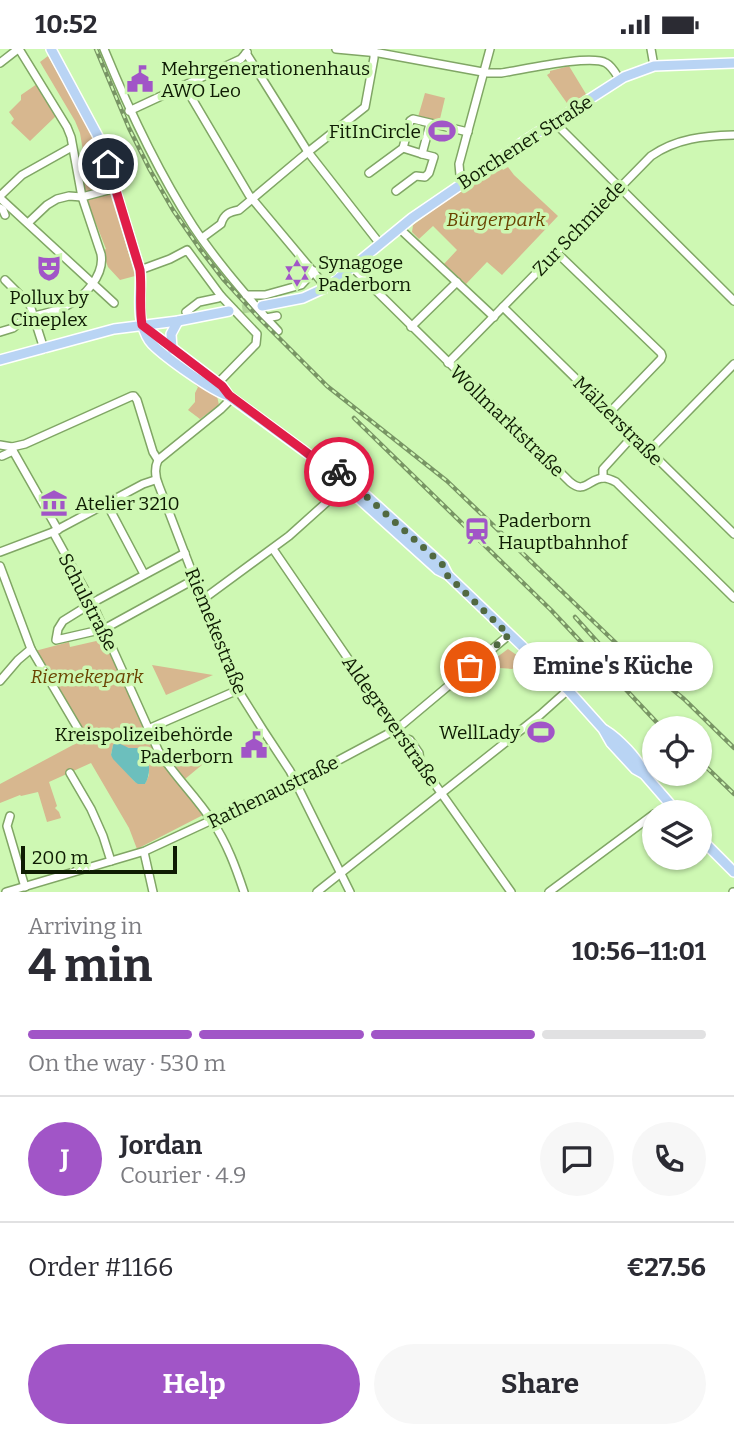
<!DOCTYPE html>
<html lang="en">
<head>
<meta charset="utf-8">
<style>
	:root { --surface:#fff; --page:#f7f7f7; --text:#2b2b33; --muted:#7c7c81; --line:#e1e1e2; --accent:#a155c7 }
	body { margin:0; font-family:Bitter,serif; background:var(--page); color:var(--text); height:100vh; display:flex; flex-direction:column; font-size:26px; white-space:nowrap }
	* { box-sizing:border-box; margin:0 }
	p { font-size:23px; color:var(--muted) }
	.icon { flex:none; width:38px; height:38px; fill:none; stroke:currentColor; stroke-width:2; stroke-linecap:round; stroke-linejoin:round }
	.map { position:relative; height:843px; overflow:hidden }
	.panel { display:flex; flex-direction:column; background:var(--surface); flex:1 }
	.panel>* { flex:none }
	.buttons { position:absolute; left:642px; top:667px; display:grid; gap:14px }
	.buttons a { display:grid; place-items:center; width:70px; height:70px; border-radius:50%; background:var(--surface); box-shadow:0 2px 5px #0004; font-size:35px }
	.scale { position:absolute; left:21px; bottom:18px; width:156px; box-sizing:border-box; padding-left:7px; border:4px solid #0e1c03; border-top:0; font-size:19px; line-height:24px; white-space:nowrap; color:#0e1c03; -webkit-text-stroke:5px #cef8b3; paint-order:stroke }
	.pin { position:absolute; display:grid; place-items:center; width:60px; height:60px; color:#fff; margin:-30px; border:4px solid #fff; border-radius:50%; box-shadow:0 2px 7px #0007 }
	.courier { position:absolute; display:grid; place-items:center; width:70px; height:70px; margin:-35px; border:5px solid #e11d48; border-radius:50%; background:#fff; color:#222; box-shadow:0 2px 9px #0007 }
	.bubble { position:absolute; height:49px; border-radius:24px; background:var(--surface); box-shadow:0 2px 5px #0004; font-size:23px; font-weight:700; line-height:49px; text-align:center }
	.overview em { font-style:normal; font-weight:700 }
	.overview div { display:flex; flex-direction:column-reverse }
	.overview { display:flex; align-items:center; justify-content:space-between; height:119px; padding:0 28px }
	h1 { font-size:46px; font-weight:700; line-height:52px }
	.bar { display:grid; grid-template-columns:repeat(4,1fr); gap:10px 7px; align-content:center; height:84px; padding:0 28px }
	.bar i { height:9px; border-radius:5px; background:var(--line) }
	.bar .selected { background:var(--accent) }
	.bar p { grid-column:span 4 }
	.line { display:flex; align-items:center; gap:18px; padding:0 28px; border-top:2px solid var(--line) }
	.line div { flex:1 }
	.round { display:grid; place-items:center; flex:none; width:74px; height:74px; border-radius:37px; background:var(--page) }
	.cta { display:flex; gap:14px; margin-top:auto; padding:14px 28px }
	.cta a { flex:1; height:80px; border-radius:42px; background:var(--accent); color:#fff; font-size:28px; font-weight:700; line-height:80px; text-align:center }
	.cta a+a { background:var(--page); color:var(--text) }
	.status { display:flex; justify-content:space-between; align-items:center; height:49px; padding:0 35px; background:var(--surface); direction:ltr }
	.status svg { height:19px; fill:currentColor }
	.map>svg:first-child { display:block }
</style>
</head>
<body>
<div class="status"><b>10:52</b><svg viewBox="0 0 49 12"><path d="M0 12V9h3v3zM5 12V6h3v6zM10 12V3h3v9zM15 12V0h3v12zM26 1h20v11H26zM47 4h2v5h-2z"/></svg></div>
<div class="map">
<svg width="734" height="843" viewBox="0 0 734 843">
	<rect width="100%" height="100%" fill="#cef8b3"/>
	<g fill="#d7b78f" fill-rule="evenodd">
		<path d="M48 7 84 70 103 115 135 227 120 231 108 218 102 202 106 200 84 144 78 115 82 114 81 110 84 108 80 84 75 72 40 13Z"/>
		<path d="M569 17 586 45 569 57 547 26 550 24V22Z"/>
		<path d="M37 35 56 67 30 92 11 74 14 70 9 63 21 51V46Z"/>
		<path d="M425 44 445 49 439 74 418 68Z"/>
		<path d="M500 116 503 121 508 118 514 126 558 167 502 226 487 213 466 235 444 215 457 201 433 177 419 190 412 183 413 176 450 149Z"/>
		<path d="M185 326 217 347 219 356 200 370 188 361 195 353V344L198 338Z"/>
		<path d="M105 590 164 716 203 766 137 800 129 779 91 714 49 733 57 757 55 759 59 763 61 769 47 773 38 743 21 747 20 746 0 754V735L86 689 35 602 69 593 70 598ZM113 696 130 699 149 713V726L145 735 135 733 111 706Z"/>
		<path d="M508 600 521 609 523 614 512 620 500 619 493 611Z"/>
		<path d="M152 616 213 626 166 646Z"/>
		<path d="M190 699 203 715 185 730 171 712Z"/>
	</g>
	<path fill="#6cbfbd" d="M116 693 129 699H139C150 707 152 723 145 735H138L135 733 113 710 111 706 113 696Z"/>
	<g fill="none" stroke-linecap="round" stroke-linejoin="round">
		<path stroke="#b1d799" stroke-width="9" stroke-dasharray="9 4.5" stroke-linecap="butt" d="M229 262 262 257"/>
		<defs>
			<g id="minor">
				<path d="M19 0 67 78 71 88 82 148 101 205C105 226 84 249 66 257 56 262 44 265 34 267"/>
				<path d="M104 0C129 61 157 121 193 177 214 209 241 240 266 269L277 267"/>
				<path d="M336 0 379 4 488 24H501C522 21 590 5 606 14 612 17 616 25 620 31"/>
				<path d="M651 0 654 17"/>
				<path d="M246 4 308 103 380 195"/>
				<path d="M0 14 18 0"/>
				<path d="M184 36 249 146 326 238"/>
				<path d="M129 62 241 10 247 3"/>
				<path d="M554 73 734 252"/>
				<path d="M403 99 422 105 430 75"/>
				<path d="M369 124 403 99 410 72 413 70 468 83"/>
				<path d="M465 133 460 126 459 115 490 0"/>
				<path d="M396 142 416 127 425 128 429 124 434 108 422 105"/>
				<path d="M0 147 22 126 72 98"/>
				<path d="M0 149 114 254"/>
				<path d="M0 159 3 161 5 166"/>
				<path d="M28 174 47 156 57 150 69 147 82 148 116 139"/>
				<path d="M399 179 494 268"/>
				<path d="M202 189 221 175C224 165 229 163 239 161L308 103 365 58 374 9V1"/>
				<path d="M556 203 661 304 662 307 661 310 610 363"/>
				<path d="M352 218 570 433C585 446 589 429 604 429 608 429 612 431 616 433L734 549"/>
				<path d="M140 221 170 210 187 201 221 247 257 285 256 295 218 334"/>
				<path d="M5 231 30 256 44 300"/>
				<path d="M246 246H265L301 236 314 222"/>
				<path d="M503 258 734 485"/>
				<path d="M186 263 199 253 218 249 221 247"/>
				<path d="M266 269 278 282"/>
				<path d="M411 278 457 233"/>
				<path d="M0 283 13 279 19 274"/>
				<path d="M448 314 651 107C677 89 704 87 734 86"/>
				<path d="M0 396 12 398 25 395 132 347H134L137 351 153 403 158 411C154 420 155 428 159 437L236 638 263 681 290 722 350 843"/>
				<path d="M12 398V400L58 481"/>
				<path d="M649 402 734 315"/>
				<path d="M2 407 13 402"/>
				<path d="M158 411 221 360 232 349"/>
				<path d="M603 429V420L633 387"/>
				<path d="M107 455 144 525"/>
				<path d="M53 483 92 554 158 701C174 727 196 747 212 772 227 794 236 819 244 843"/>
				<path d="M273 500 388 668 402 688 410 691 419 704 420 714 511 843"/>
				<path d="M0 503 53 483 143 435 155 431"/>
				<path d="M185 504 92 554 63 572 58 580 56 591 104 580 195 530"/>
				<path d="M0 517 31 600 80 683"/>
				<path d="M202 551 289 487 347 435"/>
				<path d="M0 632 18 611 31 600"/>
				<path d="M148 680 238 641"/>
				<path d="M70 724 91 760 103 787 111 812"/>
				<path d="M10 767 7 777 25 838"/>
				<path d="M144 803 153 843"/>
				<path d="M6 843 145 802 324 719 397 680 509 586"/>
				<path d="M317 843 540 666 568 641"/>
				<path d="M549 843 654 765"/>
				<path d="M733 843H734"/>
			</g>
			<g id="major">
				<path d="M51 0 100 91 140 221C142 239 137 257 142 275 144 282 147 290 152 295 165 308 213 343 229 347"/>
				<path d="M262 257 303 249 329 237 412 169 529 89 624 28 654 17 734 14"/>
				<path d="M142 276 222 337 229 347 311 407 318 416 345 437 438 521 448 526 568 641 603 680 611 694 635 720 644 725 677 763"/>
				<path d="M172 300 171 285 178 272"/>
				<path d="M0 311 114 280 178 272 229 262"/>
				<path d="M311 407 322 410 350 432 443 516 448 526"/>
				<path d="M605 681C618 689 639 710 644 725"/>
				<path d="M700 789 734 823"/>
			</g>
		</defs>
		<use href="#minor" stroke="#80a665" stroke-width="10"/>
		<use href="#major" stroke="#fff" stroke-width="12"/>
		<use href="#minor" stroke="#fff" stroke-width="7"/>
		<use href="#major" stroke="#b9d4f4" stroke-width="9"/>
		<defs>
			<g id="rail">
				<path d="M96 0 129 79 150 121 173 161 200 200 224 231 259 269 327 337 447 432 617 595 684 650 734 699"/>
				<path d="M354 369 551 561 662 679"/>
				<path d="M575 568 611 608 636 639"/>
				<path d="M700 712 734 745"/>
			</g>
		</defs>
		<use href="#rail" stroke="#789564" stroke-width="4.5"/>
		<use href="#rail" stroke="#cef8b3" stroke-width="2" stroke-dasharray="5" stroke-linecap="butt"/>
	</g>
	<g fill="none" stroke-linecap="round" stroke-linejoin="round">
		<path stroke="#516941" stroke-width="7" stroke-dasharray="0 12.6" d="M339 423 443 516 447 526 509 586 470 618"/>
		<path stroke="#e11d48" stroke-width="9" d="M108 115 140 221C142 239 139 257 142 276L222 337 229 346 302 400 311 407 320 409 339 423"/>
	</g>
	<defs>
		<symbol id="civic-bare" viewBox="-9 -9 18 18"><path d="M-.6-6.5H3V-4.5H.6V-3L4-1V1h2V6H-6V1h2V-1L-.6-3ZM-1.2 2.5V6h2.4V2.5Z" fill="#a155c7" stroke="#cef8b3" stroke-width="2.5" paint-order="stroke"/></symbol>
		<symbol id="stadium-bare" viewBox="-9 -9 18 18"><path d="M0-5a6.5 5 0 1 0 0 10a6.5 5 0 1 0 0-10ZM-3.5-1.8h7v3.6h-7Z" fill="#a155c7" stroke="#cef8b3" stroke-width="2.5" paint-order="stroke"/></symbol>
		<symbol id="theatre-bare" viewBox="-9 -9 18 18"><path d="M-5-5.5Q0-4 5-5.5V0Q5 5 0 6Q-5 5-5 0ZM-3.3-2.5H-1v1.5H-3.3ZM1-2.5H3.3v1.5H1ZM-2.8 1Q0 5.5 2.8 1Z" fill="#a155c7" stroke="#cef8b3" stroke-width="2.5" paint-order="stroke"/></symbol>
		<symbol id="synagogue-bare" viewBox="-9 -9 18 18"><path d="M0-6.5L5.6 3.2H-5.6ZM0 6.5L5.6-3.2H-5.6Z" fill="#a155c7" stroke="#cef8b3" stroke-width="2.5" paint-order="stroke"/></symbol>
		<symbol id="museum-bare" viewBox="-9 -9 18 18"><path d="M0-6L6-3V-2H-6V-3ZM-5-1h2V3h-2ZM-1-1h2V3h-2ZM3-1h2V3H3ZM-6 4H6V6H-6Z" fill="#a155c7" stroke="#cef8b3" stroke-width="2.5" paint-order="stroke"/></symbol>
		<symbol id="station-bare" viewBox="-9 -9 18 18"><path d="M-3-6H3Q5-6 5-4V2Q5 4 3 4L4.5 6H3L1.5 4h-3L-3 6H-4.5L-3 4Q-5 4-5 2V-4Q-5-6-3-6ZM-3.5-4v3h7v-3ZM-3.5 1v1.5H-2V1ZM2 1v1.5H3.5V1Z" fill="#a155c7" stroke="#cef8b3" stroke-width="2.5" paint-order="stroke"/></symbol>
	</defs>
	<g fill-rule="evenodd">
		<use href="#civic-bare" x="121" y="11" width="38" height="38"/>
		<use href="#stadium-bare" x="423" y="63" width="38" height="38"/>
		<use href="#theatre-bare" x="30" y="200" width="38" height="38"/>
		<use href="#synagogue-bare" x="278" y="205" width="38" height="38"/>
		<use href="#museum-bare" x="35" y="435" width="38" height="38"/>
		<use href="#station-bare" x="458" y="463" width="38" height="38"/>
		<use href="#stadium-bare" x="522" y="664" width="38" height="38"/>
		<use href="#civic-bare" x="235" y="677" width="38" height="38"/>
	</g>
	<g text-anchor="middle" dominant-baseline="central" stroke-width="7" stroke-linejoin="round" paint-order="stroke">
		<g font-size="19" fill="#0e1c03" stroke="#cef8b3" text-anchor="start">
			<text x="161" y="19">Mehrgenerationenhaus<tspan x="161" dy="22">AWO Leo</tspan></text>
			<text x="421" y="82" text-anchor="end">FitInCircle</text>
			<text x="318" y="213">Synagoge<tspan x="318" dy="22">Paderborn</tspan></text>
			<text x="49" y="248" text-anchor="middle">Pollux by<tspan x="49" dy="22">Cineplex</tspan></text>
			<text x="75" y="454">Atelier 3210</text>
			<text x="498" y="471">Paderborn<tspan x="498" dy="22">Hauptbahnhof</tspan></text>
			<text x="520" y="683" text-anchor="end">WellLady</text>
			<text x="233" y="685" text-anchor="end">Kreispolizeibehörde<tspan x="233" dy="22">Paderborn</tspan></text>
		</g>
		<g font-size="19" fill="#0e1c03" stroke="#cef8b3">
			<text transform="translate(525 93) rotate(-33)">Borchener Straße</text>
			<text transform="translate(579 179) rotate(-46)">Zur Schmiede</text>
			<text transform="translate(507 372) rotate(44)">Wollmarktstraße</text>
			<text transform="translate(618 372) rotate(45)">Mälzerstraße</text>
			<text transform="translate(88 553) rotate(63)">Schulstraße</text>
			<text transform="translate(216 582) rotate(68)">Riemekestraße</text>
			<text transform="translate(391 672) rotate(55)">Aldegreverstraße</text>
			<text transform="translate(273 743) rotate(-26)">Rathenaustraße</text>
		</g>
		<g font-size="19" font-style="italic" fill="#694300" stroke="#cef8b3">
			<text x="496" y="170">Bürgerpark</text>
			<text x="87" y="627">Riemekepark</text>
		</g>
	</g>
</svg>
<div class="buttons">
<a><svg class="icon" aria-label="locate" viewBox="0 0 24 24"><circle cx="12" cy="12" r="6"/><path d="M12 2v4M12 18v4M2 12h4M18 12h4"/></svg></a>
<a><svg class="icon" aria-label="layers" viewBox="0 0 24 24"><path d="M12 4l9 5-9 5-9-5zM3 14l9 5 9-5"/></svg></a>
</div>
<div class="scale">200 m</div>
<div class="pin" style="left:470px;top:618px;background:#ea580c"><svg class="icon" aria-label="bag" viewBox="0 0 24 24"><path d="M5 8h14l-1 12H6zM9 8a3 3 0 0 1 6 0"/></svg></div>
<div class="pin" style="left:108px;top:115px;background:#1f2937"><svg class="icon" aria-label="home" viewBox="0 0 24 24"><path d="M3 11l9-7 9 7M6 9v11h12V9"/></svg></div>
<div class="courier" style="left:339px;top:423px"><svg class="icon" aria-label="bike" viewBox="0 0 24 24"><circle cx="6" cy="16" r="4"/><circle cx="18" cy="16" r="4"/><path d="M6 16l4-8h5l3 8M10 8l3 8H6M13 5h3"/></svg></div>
<div class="bubble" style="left:513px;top:593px;width:200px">Emine's Küche</div>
</div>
<section class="panel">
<div class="overview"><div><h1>4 min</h1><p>Arriving in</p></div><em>10:56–11:01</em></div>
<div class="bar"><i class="selected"></i><i class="selected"></i><i class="selected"></i><i></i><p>On the way · 530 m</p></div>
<div class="line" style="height:126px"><b class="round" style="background:var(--accent);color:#fff">J</b><div><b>Jordan</b><p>Courier · 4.9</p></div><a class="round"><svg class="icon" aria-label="chat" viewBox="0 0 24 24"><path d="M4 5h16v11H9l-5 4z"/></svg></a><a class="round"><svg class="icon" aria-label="phone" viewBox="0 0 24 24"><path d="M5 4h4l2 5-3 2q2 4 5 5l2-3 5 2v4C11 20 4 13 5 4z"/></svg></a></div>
<div class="line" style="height:91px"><div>Order #1166</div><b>€27.56</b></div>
<div class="cta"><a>Help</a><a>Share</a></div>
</section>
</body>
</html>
